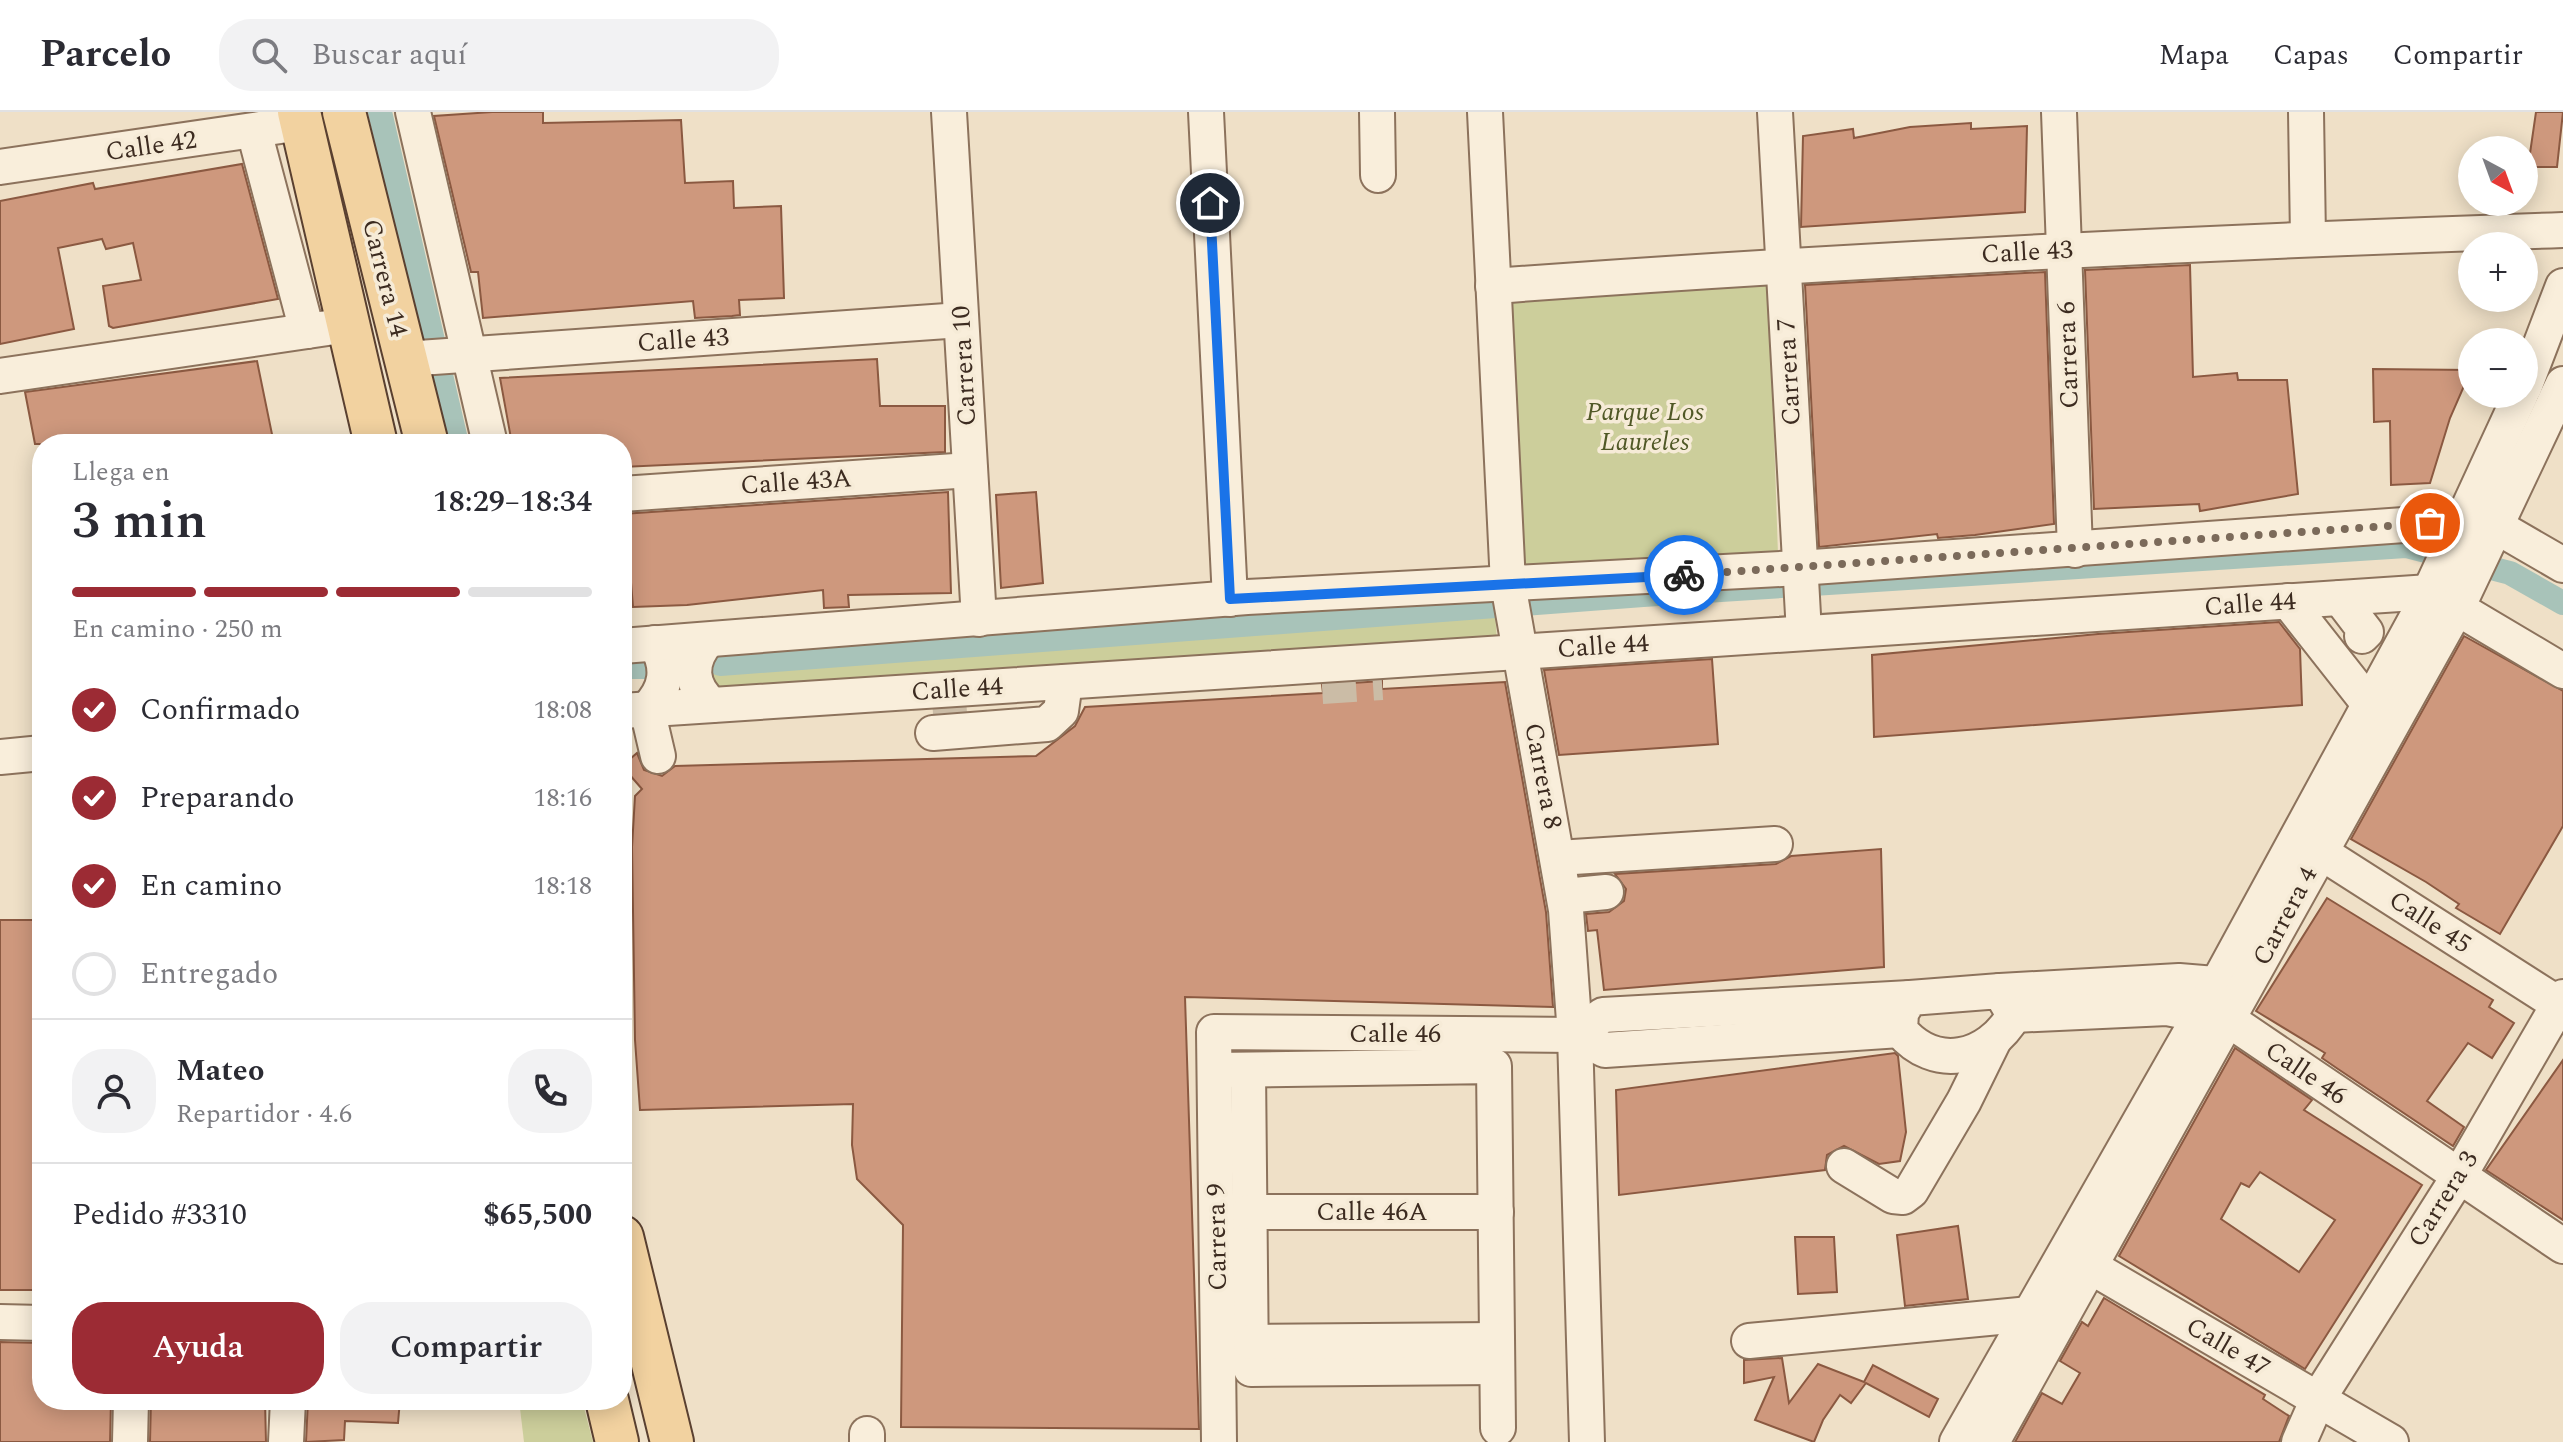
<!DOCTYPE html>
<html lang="es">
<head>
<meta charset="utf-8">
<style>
	:root { --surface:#fff; --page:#f2f2f3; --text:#2b2b33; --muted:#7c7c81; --line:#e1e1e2; --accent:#9c2b34 }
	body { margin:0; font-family:Spectral,serif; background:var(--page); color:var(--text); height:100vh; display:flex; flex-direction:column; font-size:30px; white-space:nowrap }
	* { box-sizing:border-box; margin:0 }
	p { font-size:26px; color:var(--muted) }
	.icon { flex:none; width:44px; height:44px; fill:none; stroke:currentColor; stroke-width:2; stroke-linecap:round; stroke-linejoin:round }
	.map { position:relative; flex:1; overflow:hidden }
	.sheet { position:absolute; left:32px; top:322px; width:600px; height:976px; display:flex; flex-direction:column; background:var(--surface); border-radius:32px; box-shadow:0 4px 20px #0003 }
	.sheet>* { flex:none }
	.needle { width:52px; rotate:139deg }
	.buttons { position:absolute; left:2458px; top:24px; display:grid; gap:16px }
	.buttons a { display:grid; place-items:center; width:80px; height:80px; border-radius:50%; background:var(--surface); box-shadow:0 4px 20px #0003; font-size:40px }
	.pin { position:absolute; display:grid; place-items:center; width:68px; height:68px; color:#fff; margin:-34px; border:4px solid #fff; border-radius:50%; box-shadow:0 2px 8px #0007 }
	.courier { position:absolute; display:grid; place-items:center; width:80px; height:80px; margin:-40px; border:6px solid #1a73e8; border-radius:50%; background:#fff; color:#222; box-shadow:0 2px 10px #0007 }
	.summary em { font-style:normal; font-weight:600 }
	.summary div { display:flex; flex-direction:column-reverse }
	.summary { display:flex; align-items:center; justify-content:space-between; height:136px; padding:0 40px }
	h1 { font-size:52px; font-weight:600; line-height:60px }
	.bar { display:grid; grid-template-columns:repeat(4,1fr); gap:12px 8px; align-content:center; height:96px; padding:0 40px }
	.bar i { height:10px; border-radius:6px; background:var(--line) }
	.bar .selected { background:var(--accent) }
	.bar p { grid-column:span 4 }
	.line { display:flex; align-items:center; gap:20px; padding:0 40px; border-top:2px solid var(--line) }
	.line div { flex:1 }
	.round { display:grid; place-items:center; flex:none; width:84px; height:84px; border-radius:32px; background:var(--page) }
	ol { padding:0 40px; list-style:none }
	li { display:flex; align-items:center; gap:24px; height:88px }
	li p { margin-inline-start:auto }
	li .icon { padding:8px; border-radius:50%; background:var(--accent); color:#fff; stroke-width:4 }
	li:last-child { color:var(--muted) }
	li i { width:44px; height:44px; border:4px solid var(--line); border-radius:50% }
	.button { display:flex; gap:16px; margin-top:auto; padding:16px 40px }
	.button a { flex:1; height:92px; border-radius:32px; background:var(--accent); color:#fff; font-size:32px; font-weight:600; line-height:92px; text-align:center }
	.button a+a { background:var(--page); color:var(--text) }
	header { display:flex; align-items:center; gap:48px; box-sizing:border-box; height:112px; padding:0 40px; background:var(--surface); border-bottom:2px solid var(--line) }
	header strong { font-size:38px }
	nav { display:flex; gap:44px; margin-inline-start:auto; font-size:28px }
	.search { width:560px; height:72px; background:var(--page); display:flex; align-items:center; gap:20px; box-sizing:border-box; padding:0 28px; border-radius:32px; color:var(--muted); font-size:30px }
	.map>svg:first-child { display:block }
</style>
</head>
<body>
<header>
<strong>Parcelo</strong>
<div class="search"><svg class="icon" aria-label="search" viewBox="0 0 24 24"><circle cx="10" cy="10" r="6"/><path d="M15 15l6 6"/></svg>Buscar aquí</div>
<nav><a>Mapa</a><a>Capas</a><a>Compartir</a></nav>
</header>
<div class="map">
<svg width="2563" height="1330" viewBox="0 0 2563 1330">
	<rect width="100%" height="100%" fill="#efe0c7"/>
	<g fill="#ccce9b">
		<path d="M1769 173 1778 443 1522 454 1512 188Z"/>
		<path d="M1494 486 1497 529 713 579 708 552 712 543Z"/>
		<path d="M519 1288H582L593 1330H524Z"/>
	</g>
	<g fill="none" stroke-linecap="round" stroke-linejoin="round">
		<g stroke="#a8c3b9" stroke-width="24">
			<path d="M380 0 457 332"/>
			<path d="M720 552 1643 483 2406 434 2510 461 2563 491"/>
			<path d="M622 555H647"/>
		</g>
	</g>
	<g fill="#ce987d" stroke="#8b5941" stroke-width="2" fill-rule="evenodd">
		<path d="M492 0H543V11L681 8 685 71 733 69 734 96 781 94 784 186 739 188 740 203 732 204 695 206 693 189 483 206 478 160H471L434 4Z"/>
		<path d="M2536 0H2563L2557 55H2528Z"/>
		<path d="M1971 11V17L2027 14 2025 100 1801 115 1803 24 1853 17 1854 26 1910 15Z"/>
		<path d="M242 52 278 187 113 216 109 214 103 174 141 168 133 131 106 137 102 127 58 136 74 217 0 232V89L93 71 95 77Z"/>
		<path d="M2190 153 2193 265 2237 261 2238 268H2287L2298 382 2200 399 2199 392 2094 397 2085 158Z"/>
		<path d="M2045 160 2054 412 1975 423 1938 426 1937 422 1819 435 1805 173Z"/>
		<path d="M877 247 880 294H945V340L622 355V332H512L500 266Z"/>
		<path d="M257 249 274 332H35L25 280Z"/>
		<path d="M2373 257 2471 258 2450 306 2430 371 2391 373 2390 309 2374 310Z"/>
		<path d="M948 380 951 481 848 483 849 495 824 496 823 478 687 493 633 495 629 446H622V402Z"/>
		<path d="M1036 380 1043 471 1001 476 996 383Z"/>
		<path d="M2279 510 2300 537 2302 593 1874 625 1872 543 2098 522Z"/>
		<path d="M2464 524 2563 579V714L2500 822 2456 796 2459 792 2426 770 2351 727Z"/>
		<path d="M1712 547 1718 632 1559 643 1544 558Z"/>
		<path d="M1382 569V577L1505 570 1546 800 1553 895 1185 885 1199 1317 901 1315 903 1113 857 1067 852 1033 853 992 640 998 635 928 632 735 635 684 642 677 622 654 637 641 644 658 662 664 675 654 1036 644 1075 614 1085 595 1323 581 1322 573Z"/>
		<path d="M1881 737 1884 855 1604 878 1597 818 1588 819 1586 802 1609 800 1624 789 1626 777 1615 762 1776 752 1791 744Z"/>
		<path d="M2327 786 2493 888 2489 895 2514 911 2492 946 2468 931 2427 989 2464 1015 2453 1034 2338 957 2322 946 2325 941 2256 899Z"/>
		<rect x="0" y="808" width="42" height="370"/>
		<path d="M2235 936 2312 988 2304 998 2422 1073 2305 1257 2119 1144ZM2260 1060 2335 1108 2299 1160 2221 1107 2241 1071 2249 1075Z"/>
		<path d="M1895 941 1898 944 1906 1020 1900 1049 1879 1052 1844 1034 1827 1043 1825 1058 1619 1083 1616 978Z"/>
		<path d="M2563 948V1108L2486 1058Z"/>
		<path d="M1958 1114 1968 1187 1905 1194 1897 1123Z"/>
		<path d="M1795 1125H1834L1837 1180 1798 1182Z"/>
		<path d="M2104 1186 2265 1283 2263 1287 2289 1304 2279 1330H2015L2042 1281 2062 1292 2080 1261 2060 1249 2082 1210 2088 1214Z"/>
		<path d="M0 1230 42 1231V1288H111L110 1330H0Z"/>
		<path d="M1782 1246 1789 1291 1818 1252 1864 1270 1873 1253 1938 1287 1929 1305 1866 1271 1851 1291 1840 1283 1823 1308 1814 1330 1755 1308 1774 1265 1744 1271V1248Z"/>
		<path d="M151 1288H265L266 1330H150Z"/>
		<path d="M308 1288H400L398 1311 345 1309 344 1328 306 1330Z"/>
	</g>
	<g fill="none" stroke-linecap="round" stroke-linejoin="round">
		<g stroke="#cbbca6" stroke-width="34" stroke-dasharray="34 17" stroke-linecap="butt">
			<path d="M1322 575 1382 571"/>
			<path d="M949 587 950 601"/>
		</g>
		<defs>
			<g id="minor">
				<path d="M413 0 490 332"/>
				<path d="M949 0 979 507"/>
				<path d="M1206 0 1230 487"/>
				<path d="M1377 0 1378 63"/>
				<path d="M1485 0 1508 472 1566 798 1575 923 1587 1330"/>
				<path d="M1775 0 1804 521"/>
				<path d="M2059 0 2075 438"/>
				<path d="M2306 0 2308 126"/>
				<path d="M254 19 307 219"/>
				<path d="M0 55 301 11"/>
				<path d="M1493 174C1849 148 2206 130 2563 118"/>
				<path d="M405 247 961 208"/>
				<path d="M0 264 348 213"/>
				<path d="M2524 276 2563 174"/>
				<path d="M622 382 970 358"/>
				<path d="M2340 486 2366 520 2362 524"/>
				<path d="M2288 489 2369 592"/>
				<path d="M708 528C688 550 690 574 712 593"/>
				<path d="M655 531C670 555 667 577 647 597L658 644"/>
				<path d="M622 534 1247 485 1799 456 2460 409 2494 413 2563 453"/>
				<path d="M622 599 2430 480 2563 559"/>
				<path d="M933 621 1047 612 1061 599 1065 570"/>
				<path d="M0 645 42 641"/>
				<path d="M2300 727 2563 895"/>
				<path d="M1558 746 1775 732"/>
				<path d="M1565 784 1606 780"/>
				<path d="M2000 879 2014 903C1988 948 1935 960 1900 918L1901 901 1910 886Z"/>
				<path d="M2000 879 2179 869 2215 872"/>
				<path d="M2014 903 2167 896 2229 908 2563 1134"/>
				<path d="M1575 923 1603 903 1910 886"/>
				<path d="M1215 958 1494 954 1498 1316"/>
				<path d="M1248 958 1251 1257 1497 1255"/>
				<path d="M1844 1054 1893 1084 1903 1085 1911 1079 1964 989 1993 930"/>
				<path d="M1249 1100H1496"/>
				<path d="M2069 1142 2391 1330"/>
				<path d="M0 1210 42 1211"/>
				<path d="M1749 1229 2030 1202"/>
				<path d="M1251 1230 1497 1228"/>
				<path d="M130 1330 131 1288"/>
				<path d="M286 1330 288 1288"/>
				<path d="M867 1330V1322"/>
				<path d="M1219 1330 1214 920 1575 923 1605 938 1900 918"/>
				<path d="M1957 1330 2201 902 2424 492 2521 282"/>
				<path d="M1992 1330 2458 494 2563 272"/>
				<path d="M2299 1330 2318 1287 2459 1064 2563 885"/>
			</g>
			<g id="major">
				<path d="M299 0 376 332"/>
				<path d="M344 0 427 332"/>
				<path d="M622 1125 672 1330"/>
				<path d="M607 1288 617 1330"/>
			</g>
		</defs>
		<use href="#minor" stroke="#8c725c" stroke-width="38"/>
		<use href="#major" stroke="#5a4030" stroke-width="46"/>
		<use href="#minor" stroke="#f9eedb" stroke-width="34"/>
		<use href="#major" stroke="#f2d2a0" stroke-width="42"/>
	</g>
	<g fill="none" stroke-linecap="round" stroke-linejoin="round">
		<path stroke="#7b6a5a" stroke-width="8" stroke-dasharray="0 14.4" d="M1684 463 2430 411"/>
		<path stroke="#1a73e8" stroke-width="10" d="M1210 91 1230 487 1684 463"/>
	</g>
	<g text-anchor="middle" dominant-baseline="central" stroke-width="7" stroke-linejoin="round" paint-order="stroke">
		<g font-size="26" fill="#3c2b20" stroke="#f6ebd7">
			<text transform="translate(151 34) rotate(-8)">Calle 42</text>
			<text transform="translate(2027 140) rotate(-3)">Calle 43</text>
			<text transform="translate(385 166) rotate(76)">Carrera 14</text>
			<text transform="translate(683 228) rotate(-4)">Calle 43</text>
			<text transform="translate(2068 243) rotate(-92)">Carrera 6</text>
			<text transform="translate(964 254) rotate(-93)">Carrera 10</text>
			<text transform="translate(1789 260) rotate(-93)">Carrera 7</text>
			<text transform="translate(796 370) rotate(-4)">Calle 43A</text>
			<text transform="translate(2250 492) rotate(-4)">Calle 44</text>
			<text transform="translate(1603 534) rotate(-4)">Calle 44</text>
			<text transform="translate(957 577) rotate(-4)">Calle 44</text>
			<text transform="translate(1543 664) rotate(79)">Carrera 8</text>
			<text transform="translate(2285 804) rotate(-62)">Carrera 4</text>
			<text transform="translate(2430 810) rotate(33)">Calle 45</text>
			<text x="1395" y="922">Calle 46</text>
			<text transform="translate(2306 961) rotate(34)">Calle 46</text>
			<text transform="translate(2443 1087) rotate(-58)">Carrera 3</text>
			<text x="1372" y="1100">Calle 46A</text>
			<text transform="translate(1217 1125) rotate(-91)">Carrera 9</text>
			<text transform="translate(2228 1235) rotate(30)">Calle 47</text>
		</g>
		<g font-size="26" font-style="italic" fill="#505826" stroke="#f6ebd7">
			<text x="1645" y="300">Parque Los<tspan x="1645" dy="30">Laureles</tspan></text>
		</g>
	</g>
</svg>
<div class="buttons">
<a><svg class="needle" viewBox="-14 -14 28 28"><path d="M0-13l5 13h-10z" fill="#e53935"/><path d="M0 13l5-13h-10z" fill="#7c7c81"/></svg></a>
<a>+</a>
<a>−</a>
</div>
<div class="pin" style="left:2430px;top:411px;background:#ea580c"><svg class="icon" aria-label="bag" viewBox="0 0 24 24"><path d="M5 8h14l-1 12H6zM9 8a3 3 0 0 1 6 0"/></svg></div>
<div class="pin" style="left:1210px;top:91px;background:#1f2937"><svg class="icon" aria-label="home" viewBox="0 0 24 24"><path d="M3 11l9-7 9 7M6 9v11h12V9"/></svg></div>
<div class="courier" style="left:1684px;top:463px"><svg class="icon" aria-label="bike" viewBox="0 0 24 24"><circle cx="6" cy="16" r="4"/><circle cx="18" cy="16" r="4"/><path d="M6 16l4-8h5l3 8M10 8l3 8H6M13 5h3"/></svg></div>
<section class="sheet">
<div class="summary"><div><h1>3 min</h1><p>Llega en</p></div><em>18:29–18:34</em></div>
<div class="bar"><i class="selected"></i><i class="selected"></i><i class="selected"></i><i></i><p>En camino · 250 m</p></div>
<ol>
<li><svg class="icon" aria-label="check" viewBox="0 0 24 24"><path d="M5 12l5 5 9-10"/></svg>Confirmado<p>18:08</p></li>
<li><svg class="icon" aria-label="check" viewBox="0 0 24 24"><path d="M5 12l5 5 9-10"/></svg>Preparando<p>18:16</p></li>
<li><svg class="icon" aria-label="check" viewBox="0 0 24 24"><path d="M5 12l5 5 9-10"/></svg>En camino<p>18:18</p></li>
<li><i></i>Entregado</li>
</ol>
<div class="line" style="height:144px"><a class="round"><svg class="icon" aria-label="person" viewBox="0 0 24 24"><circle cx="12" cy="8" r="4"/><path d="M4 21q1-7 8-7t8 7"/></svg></a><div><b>Mateo</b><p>Repartidor · 4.6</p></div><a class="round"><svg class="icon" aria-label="phone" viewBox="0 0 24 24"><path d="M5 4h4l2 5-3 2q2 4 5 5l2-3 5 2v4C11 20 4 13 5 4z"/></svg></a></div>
<div class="line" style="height:104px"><div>Pedido #3310</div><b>$65,500</b></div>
<div class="button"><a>Ayuda</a><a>Compartir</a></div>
</section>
</div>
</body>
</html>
